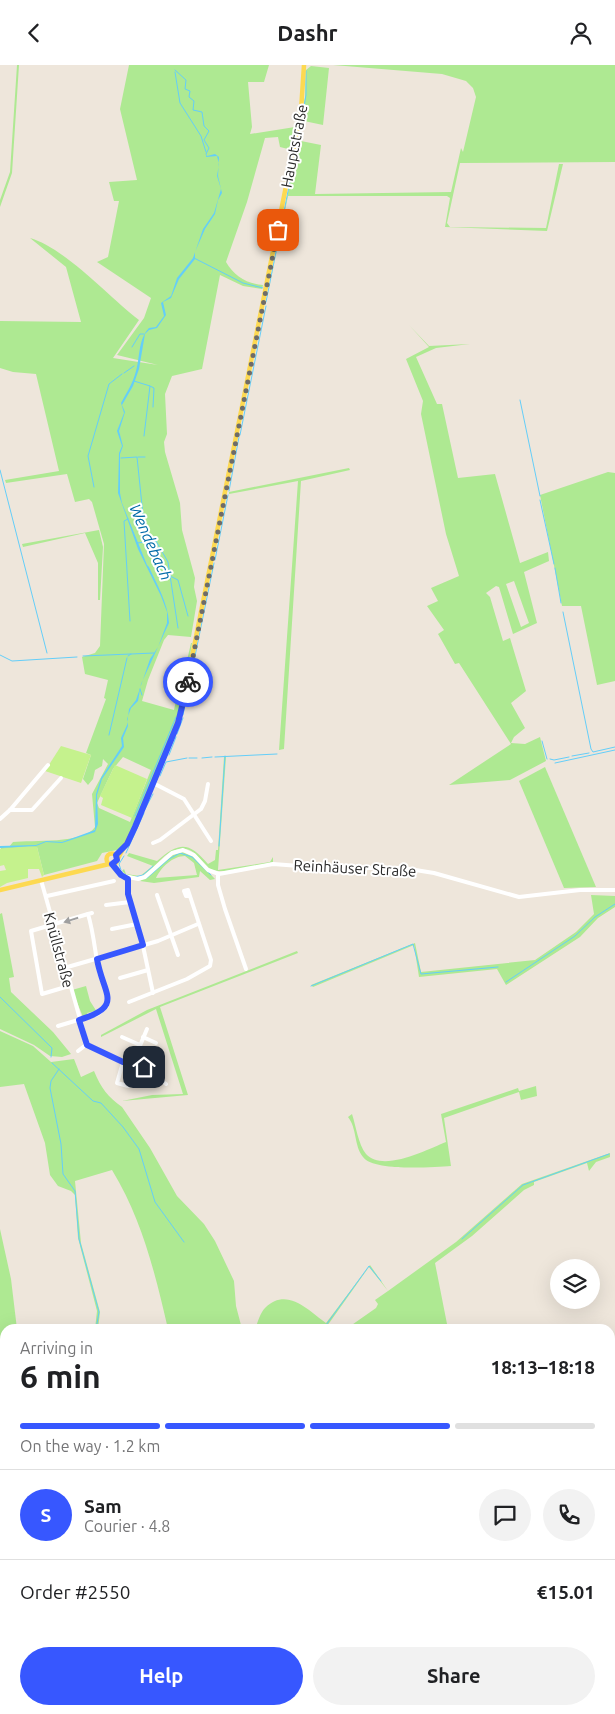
<!DOCTYPE html>
<html lang="en">
<head>
<meta charset="utf-8">
<style>
	:root { --surface:#fff; --page:#f2f2f2; --text:#202124; --muted:#757577; --line:#e0e0e0; --accent:#3757ff }
	body { margin:0; font-family:Ubuntu,sans-serif; background:var(--page); color:var(--text); height:100vh; display:flex; flex-direction:column; font-size:19px; white-space:nowrap }
	* { box-sizing:border-box; margin:0 }
	p { font-size:16px; color:var(--muted) }
	.icon { flex:none; width:28px; height:28px; fill:none; stroke:currentColor; stroke-width:2; stroke-linecap:round; stroke-linejoin:round }
	.map { position:relative; flex:1; overflow:hidden }
	.side { position:absolute; left:0px; top:1259px; width:615px; height:391px; display:flex; flex-direction:column; background:var(--surface); border-radius:15px 15px 0 0; box-shadow:0 5px 20px #0002 }
	.side>* { flex:none }
	.buttons { position:absolute; left:550px; top:1194px; display:grid; gap:10px }
	.buttons a { display:grid; place-items:center; width:50px; height:50px; border-radius:50%; background:var(--surface); box-shadow:0 5px 20px #0002; font-size:25px }
	.pin { position:absolute; display:grid; place-items:center; width:42px; height:42px; color:#fff; margin:-21px; border-radius:10px; box-shadow:0 2px 8px #0006 }
	.courier { position:absolute; display:grid; place-items:center; width:50px; height:50px; margin:-25px; border:4px solid #3757ff; border-radius:50%; background:#fff; color:#222; box-shadow:0 1px 6px #0007 }
	.head em { font-style:normal; font-weight:700 }
	.head div { display:flex; flex-direction:column-reverse }
	.head { display:flex; align-items:center; justify-content:space-between; height:85px; padding:0 20px }
	h1 { font-size:32px; font-weight:700; line-height:38px }
	.bar { display:grid; grid-template-columns:repeat(4,1fr); gap:8px 5px; align-content:center; height:60px; padding:0 20px }
	.bar i { height:6px; border-radius:4px; background:var(--line) }
	.bar .selected { background:var(--accent) }
	.bar p { grid-column:span 4 }
	.line { display:flex; align-items:center; gap:12px; padding:0 20px; border-top:1px solid var(--line) }
	.line div { flex:1 }
	.round { display:grid; place-items:center; flex:none; width:52px; height:52px; border-radius:26px; background:var(--page) }
	.primary-button { display:flex; gap:10px; margin-top:auto; padding:10px 20px }
	.primary-button a { flex:1; height:58px; border-radius:30px; background:var(--accent); color:#fff; font-size:20px; font-weight:700; line-height:58px; text-align:center }
	.primary-button a+a { background:var(--page); color:var(--text) }
	header { display:flex; justify-content:space-between; align-items:center; height:65px; padding:0 20px; background:var(--surface); font-size:22px; font-weight:700 }
	.map>svg:first-child { display:block }
</style>
</head>
<body>
<header><svg class="icon" aria-label="back" viewBox="0 0 24 24"><path d="M15 5l-7 7 7 7"/></svg>Dashr<svg class="icon" aria-label="person" viewBox="0 0 24 24"><circle cx="12" cy="8" r="4"/><path d="M4 21q1-7 8-7t8 7"/></svg></header>
<div class="map">
<svg width="615" height="1649" viewBox="0 0 615 1649">
	<rect width="100%" height="100%" fill="#eee6db"/>
	<g fill="#aee992" fill-rule="evenodd">
		<path d="M17 0H19L12 108 0 142V135L10 107Z"/>
		<path d="M129 0H269L264 17H248L252 62 250 69 295 62 289 87 288 84 280 82 278 72 265 73 247 137 226 197C234 211 247 219 263 220L262 224 243 221 220 210 202 304 172 311 165 329 167 369 164 377 165 387 180 438 182 465 195 513 194 522 197 536 191 572 168 570 164 575 148 615 142 636 174 645 183 602 182 600H186L191 578H192L185 620 175 661 130 771 122 784 102 788 97 796 44 810 37 782 1 784 0 781 9 782 13 777C32 775 84 779 95 762L92 729 108 699 103 694 102 701 95 705 93 714 88 720 83 714 91 690 86 688 106 634 104 633 108 615 85 609 82 592 95 588 100 581 104 479 92 437 89 434 75 437 67 409 6 418 5 415 59 406 36 309 13 307 0 303V256L81 257 66 202 30 173C65 183 109 232 139 255L113 293 158 300 117 290 144 253 151 233 97 197 108 192 119 136H114L109 117 137 115 120 44ZM123 692 151 705 130 757 99 743 97 738 113 704Z"/>
		<path d="M333 0H615V97L460 98 447 158 450 162 546 163 559 99H563L547 166 445 162 450 133 447 131H288L266 238 300 67 301 76 321 80 315 129 451 127 461 83 463 87 476 32 473 23 466 16 442 9Z"/>
		<path d="M311 1 329 3 323 60 304 56 302 60 300 59 305 32 306 5Z"/>
		<path d="M409 260 429 281 470 279 436 283 416 292 437 339H442L458 413 495 409 520 498 548 487 549 496 524 507 537 558 513 569 499 522 496 521 486 528 490 532 503 576 510 573 526 626 511 638 525 663 514 672 511 678 525 679 540 672 546 696 510 715 449 720 511 679 459 598 455 599 438 569 444 565 427 541 438 536 431 523 459 511 446 469 421 349 423 336 406 294 429 282ZM514 516 529 558 521 562 506 519Z"/>
		<path d="M349 403 350 405 301 416 284 684 279 685 298 416 229 429V427Z"/>
		<path d="M608 407 615 408V616L597 620 581 541H562L540 430Z"/>
		<path d="M99 465 103 482 100 535H98V498L85 468 23 482 22 479Z"/>
		<path d="M224 692H226L218 805 270 797 273 792V797C263 801 222 809 212 805 200 799 196 782 181 784 155 786 152 824 121 807L124 804 126 809 140 811 153 801 127 791 129 788 157 796C180 776 189 777 208 799L215 795 216 785H218Z"/>
		<path d="M545 702 596 822 564 823 519 716Z"/>
		<path d="M182 787 193 791 215 814 210 815 200 806 199 812 154 818 140 816 173 790ZM185 791 194 798 197 810 156 813C161 802 173 791 185 791Z"/>
		<path d="M591 830 615 831V842L598 853 580 872 506 920 497 904 419 912 414 880 313 922 311 920 415 878 421 907 535 895 576 867 594 849Z"/>
		<path d="M2 848 14 912 9 913 11 927 53 967 71 989 62 992 50 991 34 980 0 964V849Z"/>
		<path d="M297 886 298 888 160 942 188 1030 122 1036 152 1030 183 1029 156 944 101 972V970L147 945Z"/>
		<path d="M86 921 90 936 97 947 95 946 87 948 88 950 83 952 72 925Z"/>
		<path d="M0 966 33 981 51 997 74 994 81 1012 94 1006C101 1023 108 1032 122 1042L150 1083 177 1131 204 1159 215 1176 234 1216 236 1241 242 1264H168C155 1208 142 1154 112 1105L75 1116 81 1178 100 1247 98 1264H95L97 1246 78 1173 75 1130 71 1126 58 1121 50 1110 45 1078 24 1019 0 1022Z"/>
		<path d="M536 1021 537 1031 521 1035 519 1027 444 1053 451 1101C433 1102 374 1107 363 1092 354 1081 357 1063 348 1052L352 1049C356 1061 358 1079 366 1089 383 1108 428 1084 446 1077L441 1049 518 1023 519 1026Z"/>
		<path d="M610 1088V1092L596 1097 589 1106 587 1098 534 1117V1120L524 1125 472 1171 435 1198 448 1264H346L376 1243 378 1239 375 1235 388 1226 369 1202 325 1264H255C258 1257 260 1248 265 1243 287 1221 309 1246 326 1258L370 1200 388 1226 456 1177 522 1119Z"/>
		<path d="M0 1164 11 1214 17 1264H5V1318L0 1316Z"/>
		<path d="M0 1469 5 1472V1605L0 1594Z"/>
		<path d="M615 1620V1649H11L10 1645H610V1623Z"/>
	</g>
	<g fill="#c5f28d">
		<path d="M61 681 91 690 81 718 45 706Z"/>
		<path d="M115 700 147 714 132 753 101 740 103 733 100 731Z"/>
		<path d="M28 781 37 782 44 810 42 812 39 804H28V813L7 818 0 822V806L6 805 4 800 0 801V784Z"/>
	</g>
	<path fill="#64cef9" d="M207 87V91L215 89 219 92 218 111 222 128 218 135 215 149 205 164 195 187V194L179 214 171 233 163 237 166 250 157 263 149 265 145 269 139 304 133 321 122 340 125 347 119 366 123 381 120 389V428L122 438 147 500 149 502C157 520 168 538 169 558L141 619 138 636 131 643 127 654 128 661 123 673 124 682 102 714 97 730 98 759 95 767 62 778 46 777 36 781 0 783V781L36 780 46 776 62 777 95 765 96 729 101 713 122 681 121 673 127 660 129 644 136 635 150 594 158 582 167 558V547L161 531 138 484 118 428 119 388 122 381 117 366 124 348 121 338C127 327 133 318 136 306 140 293 138 274 149 263L156 262 164 251 161 238 171 231 177 213 193 193 203 164 214 148 221 124 217 111 219 99 217 91 206 92Z"/>
	<g fill="none" stroke-linecap="round" stroke-linejoin="round">
		<g stroke="#64cef9" stroke-width="1">
			<path d="M175 5 186 15 185 24 190 26 189 32 194 36 193 45 202 47 204 61 209 66 204 75 209 83 206 89"/>
			<path d="M175 7 180 38 201 71 206 87"/>
			<path d="M301 59 306 30V6"/>
			<path d="M296 87 300 68"/>
			<path d="M194 193 243 218 263 223"/>
			<path d="M266 237 295 91"/>
			<path d="M132 282 140 269H144"/>
			<path d="M124 308 134 301"/>
			<path d="M134 316 150 321 144 371"/>
			<path d="M150 321 154 323 153 342"/>
			<path d="M520 335 540 431"/>
			<path d="M240 370 266 241"/>
			<path d="M138 392H145"/>
			<path d="M121 393 137 392 143 450"/>
			<path d="M0 405 47 588"/>
			<path d="M94 422 88 391 109 319 122 309"/>
			<path d="M229 426 239 372"/>
			<path d="M540 435 554 499"/>
			<path d="M128 454 124 456 130 556"/>
			<path d="M137 478 156 476 168 497 178 563"/>
			<path d="M215 495 228 430"/>
			<path d="M555 503 561 538"/>
			<path d="M170 511 178 515 188 551"/>
			<path d="M563 547 591 684 593 687 615 682"/>
			<path d="M0 590 12 596 77 592"/>
			<path d="M83 591 131 589"/>
			<path d="M128 591 131 589 154 588"/>
			<path d="M140 624 142 630"/>
			<path d="M183 650 214 498"/>
			<path d="M177 669 183 653"/>
			<path d="M109 670 127 593"/>
			<path d="M542 676 547 694"/>
			<path d="M169 690 176 672"/>
			<path d="M572 691 589 688"/>
			<path d="M215 692 277 689"/>
			<path d="M189 693H197"/>
			<path d="M202 693 212 692"/>
			<path d="M550 694 554 695 569 692"/>
			<path d="M555 698 615 685"/>
			<path d="M160 711 166 697 187 693"/>
			<path d="M144 746 153 729"/>
			<path d="M135 751 176 652"/>
			<path d="M219 781 225 691"/>
			<path d="M126 788 144 748"/>
			<path d="M121 805 119 799 124 791"/>
			<path d="M135 812 143 810 153 801"/>
			<path d="M147 813 169 794 180 788 192 792 211 810"/>
			<path d="M506 917 575 871 595 852 615 839"/>
			<path d="M311 921 413 879 421 909 498 902"/>
			<path d="M0 932 52 983 51 992"/>
			<path d="M52 998 93 1036 101 1038 123 1062 139 1084 155 1137 184 1177"/>
			<path d="M59 1004 51 1016 50 1023 61 1079 63 1109 75 1126 79 1174 99 1247 96 1264"/>
			<path d="M462 1174 523 1120 609 1089"/>
			<path d="M326 1260 369 1201 381 1216"/>
		</g>
		<g stroke="#fff" stroke-width="4">
			<path d="M153 718 184 734 211 776"/>
			<path d="M10 745H32L61 713"/>
			<path d="M0 754 10 745 48 700"/>
			<path d="M153 778 160 775 201 744 205 736 208 719"/>
			<path d="M113 799 124 811 138 814 145 812 172 788 183 785 194 790 208 805 219 809 273 799 326 803H403L434 808 519 832 580 825H615"/>
			<path d="M218 809V820L225 844 246 904"/>
			<path d="M128 813V829L143 881 153 928"/>
			<path d="M41 815 87 979 123 997 134 995 166 1019"/>
			<path d="M157 830 178 890"/>
			<path d="M47 831 114 816"/>
			<path d="M106 840 130 837"/>
			<path d="M112 864 137 859"/>
			<path d="M64 903 158 876 198 859"/>
			<path d="M120 913 148 905"/>
			<path d="M69 921 42 929 31 866 88 849"/>
			<path d="M129 937 187 914 210 901 211 895 188 825 184 826 186 831H190"/>
			<path d="M58 961 98 949 107 941C110 929 102 918 99 907 95 888 94 869 88 849L92 848"/>
			<path d="M122 972 140 980"/>
			<path d="M143 972 156 978"/>
			<path d="M78 986 87 979"/>
			<path d="M134 995 147 964"/>
			<path d="M123 997 117 1018 128 1021"/>
			<path d="M145 1021 161 998"/>
		</g>
		<g stroke="#fdd951" stroke-width="4.5">
			<circle cx="112" cy="794" r="5.5"/>
			<path d="M117 795 135 762 173 671 182 642 301 46 304 0"/>
			<path d="M0 825 109 799"/>
		</g>
	</g>
	<defs><path id="oneway-solid" d="M-6-.8H1V-3.2L6.5 0L1 3.2V.8H-6Z" transform="scale(1.25)"/></defs>
	<use fill="#9f9f9f" href="#oneway-solid" transform="translate(71 855) rotate(163)"/>
	<g fill="none" stroke-linecap="round" stroke-linejoin="round">
		<path stroke="#6f6c68" stroke-width="5" stroke-dasharray="0 9" d="M188 617 278 165"/>
		<path stroke="#3757ff" stroke-width="6" d="M144 1002 134 995 123 997 87 980 79 955C125 941 103 930 97 894L143 880 128 829V814L121 810 112 799 117 795 116 790 127 779 135 762 178 658 188 617"/>
	</g>
	<g text-anchor="middle" dominant-baseline="central" stroke-width="4" stroke-linejoin="round" paint-order="stroke">
		<g font-size="15" fill="#2a2a2a" stroke="#fff">
			<text transform="translate(294 81) rotate(-79)">Hauptstraße</text>
			<text transform="translate(355 803) rotate(3)">Reinhäuser Straße</text>
			<text transform="translate(59 885) rotate(75)">Knüllstraße</text>
		</g>
		<g font-size="16" font-style="italic" fill="#016ba8" stroke="#fff">
			<text transform="translate(151 477) rotate(66)">Wendebach</text>
		</g>
	</g>
</svg>
<div class="buttons">
<a><svg class="icon" aria-label="layers" viewBox="0 0 24 24"><path d="M12 4l9 5-9 5-9-5zM3 14l9 5 9-5"/></svg></a>
</div>
<div class="pin" style="left:278px;top:165px;background:#ea580c"><svg class="icon" aria-label="bag" viewBox="0 0 24 24"><path d="M5 8h14l-1 12H6zM9 8a3 3 0 0 1 6 0"/></svg></div>
<div class="pin" style="left:144px;top:1002px;background:#1f2937"><svg class="icon" aria-label="home" viewBox="0 0 24 24"><path d="M3 11l9-7 9 7M6 9v11h12V9"/></svg></div>
<div class="courier" style="left:188px;top:617px"><svg class="icon" aria-label="bike" viewBox="0 0 24 24"><circle cx="6" cy="16" r="4"/><circle cx="18" cy="16" r="4"/><path d="M6 16l4-8h5l3 8M10 8l3 8H6M13 5h3"/></svg></div>
<section class="side">
<div class="head"><div><h1>6 min</h1><p>Arriving in</p></div><em>18:13–18:18</em></div>
<div class="bar"><i class="selected"></i><i class="selected"></i><i class="selected"></i><i></i><p>On the way · 1.2 km</p></div>
<div class="line" style="height:90px"><b class="round" style="background:var(--accent);color:#fff">S</b><div><b>Sam</b><p>Courier · 4.8</p></div><a class="round"><svg class="icon" aria-label="chat" viewBox="0 0 24 24"><path d="M4 5h16v11H9l-5 4z"/></svg></a><a class="round"><svg class="icon" aria-label="phone" viewBox="0 0 24 24"><path d="M5 4h4l2 5-3 2q2 4 5 5l2-3 5 2v4C11 20 4 13 5 4z"/></svg></a></div>
<div class="line" style="height:65px"><div>Order #2550</div><b>€15.01</b></div>
<div class="primary-button"><a>Help</a><a>Share</a></div>
</section>
</div>
</body>
</html>
